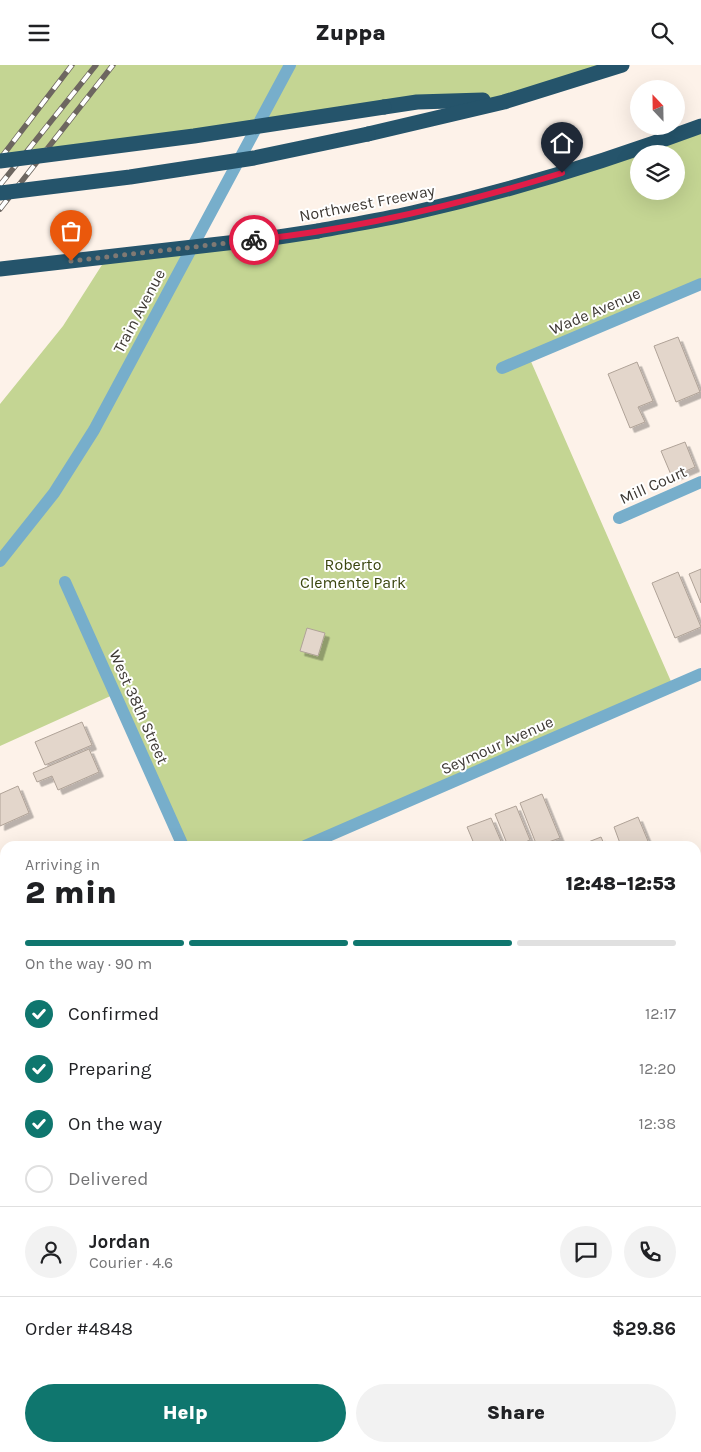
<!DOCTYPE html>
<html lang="en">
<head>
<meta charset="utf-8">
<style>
	:root { --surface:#fff; --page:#f2f2f2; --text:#202124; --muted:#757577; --line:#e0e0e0; --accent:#0f766e }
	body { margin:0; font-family:Karla,sans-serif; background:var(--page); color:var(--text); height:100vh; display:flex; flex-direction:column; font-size:19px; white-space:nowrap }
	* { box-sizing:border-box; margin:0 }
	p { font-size:16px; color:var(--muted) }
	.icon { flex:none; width:28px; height:28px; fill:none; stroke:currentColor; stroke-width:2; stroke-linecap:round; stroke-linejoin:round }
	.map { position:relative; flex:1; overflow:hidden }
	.panel { position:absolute; left:0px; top:776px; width:701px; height:611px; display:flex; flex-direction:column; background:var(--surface); border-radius:15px 15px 0 0; box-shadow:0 5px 20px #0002 }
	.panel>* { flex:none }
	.needle { width:32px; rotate:338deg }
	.fabs { position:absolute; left:630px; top:15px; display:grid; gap:10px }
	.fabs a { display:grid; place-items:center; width:55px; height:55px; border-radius:50%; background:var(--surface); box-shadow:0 5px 20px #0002; font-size:25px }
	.pin { position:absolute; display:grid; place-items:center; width:42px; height:42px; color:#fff; margin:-51px -21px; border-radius:50% 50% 50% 0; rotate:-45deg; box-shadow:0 0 5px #0007 }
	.pin .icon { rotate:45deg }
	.courier { position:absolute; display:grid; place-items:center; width:50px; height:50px; margin:-25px; border:4px solid #e11d48; border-radius:50%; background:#fff; color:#222; box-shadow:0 1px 6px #0007 }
	.headline em { font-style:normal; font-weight:800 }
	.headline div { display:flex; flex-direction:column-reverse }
	.headline { display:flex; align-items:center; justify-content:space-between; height:85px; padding:0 25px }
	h1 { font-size:32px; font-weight:800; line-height:38px }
	.bar { display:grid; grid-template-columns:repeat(4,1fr); gap:8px 5px; align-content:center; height:60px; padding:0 25px }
	.bar i { height:6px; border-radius:4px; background:var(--line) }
	.bar .active { background:var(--accent) }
	.bar p { grid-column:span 4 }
	.line { display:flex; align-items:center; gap:12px; padding:0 25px; border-top:1px solid var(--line) }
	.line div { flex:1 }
	.round { display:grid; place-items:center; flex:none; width:52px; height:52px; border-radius:26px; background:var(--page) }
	ol { padding:0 25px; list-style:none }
	li { display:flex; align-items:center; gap:15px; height:55px }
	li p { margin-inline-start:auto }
	li .icon { padding:5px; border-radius:50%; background:var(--accent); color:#fff; stroke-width:4 }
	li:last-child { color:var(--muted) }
	li i { width:28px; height:28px; border:2px solid var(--line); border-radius:50% }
	.button { display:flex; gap:10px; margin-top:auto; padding:10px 25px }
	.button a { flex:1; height:58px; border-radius:30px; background:var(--accent); color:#fff; font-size:20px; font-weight:800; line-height:58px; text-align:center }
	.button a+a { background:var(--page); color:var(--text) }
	header { display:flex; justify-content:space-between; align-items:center; height:65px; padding:0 25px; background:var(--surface); font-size:22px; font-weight:800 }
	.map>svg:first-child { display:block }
</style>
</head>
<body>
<header><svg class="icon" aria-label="menu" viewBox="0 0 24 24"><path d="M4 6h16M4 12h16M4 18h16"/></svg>Zuppa<svg class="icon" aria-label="search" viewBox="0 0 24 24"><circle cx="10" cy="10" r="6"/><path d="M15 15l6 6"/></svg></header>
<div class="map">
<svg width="701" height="1387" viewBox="0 0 701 1387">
	<defs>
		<filter id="shadow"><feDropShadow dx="4.5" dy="4.5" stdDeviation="0" flood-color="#0004"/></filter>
	</defs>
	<rect width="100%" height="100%" fill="#fdf2e9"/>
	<g fill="#c4d593" fill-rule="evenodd">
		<path d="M0 0H622L504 37H417L0 96Z"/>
		<path d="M701 61V219L529 292 673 621 305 781H183L115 629 0 681V339L63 261 107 192 370 156ZM639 89H676V126H639Z"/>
		<path d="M5 994V1382H297L299 1387H0V998Z"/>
		<path d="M343 1383H400L402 1387H332Z"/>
	</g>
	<g fill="#e3d6cb" stroke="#afa297" filter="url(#shadow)">
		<path d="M678 272 700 327 676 337 654 281Z"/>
		<path d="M637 297 653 336 638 342 645 357 630 363 608 309Z"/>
		<path d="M685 377 695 402 672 412 661 386Z"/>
		<path d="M701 504V538L689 509Z"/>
		<path d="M678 507 701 562 675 573 652 518Z"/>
		<path d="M307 563 325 568 318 591 300 586Z"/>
		<path d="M82 657 92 680 45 700 35 677Z"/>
		<path d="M89 684 99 707 58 725 52 711 37 717 33 708Z"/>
		<path d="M18 721 29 748 0 761V729Z"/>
		<path d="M542 729 560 773 537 781 520 738Z"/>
		<path d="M516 741 530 775 516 781H508L495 749Z"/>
		<path d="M638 752 650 781H621L614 762Z"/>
		<path d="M491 753 503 781H475L467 762Z"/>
		<path d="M601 772 605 781H578Z"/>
		<path d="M0 874 5 886V946L0 948Z"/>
		<path d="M701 977V1007L696 1009V979Z"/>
		<path d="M701 1034V1075L696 1064V1036Z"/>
		<path d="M701 1142V1174L696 1162V1144Z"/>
		<path d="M696 1356 701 1367V1387H679L677 1382H696Z"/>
		<path d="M595 1382H618L620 1387H590L589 1385Z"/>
	</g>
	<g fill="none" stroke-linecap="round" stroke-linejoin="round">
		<g stroke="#77aecb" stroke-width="12">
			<path d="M502 303 701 219"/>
			<path d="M619 453 701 417"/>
			<path d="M0 496 54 428 94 365 290 0"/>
			<path d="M65 517 183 781"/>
			<path d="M305 781 701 609"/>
			<path d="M696 821 701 819"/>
			<path d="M696 1272 701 1270"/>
			<path d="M439 1382 441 1387"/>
		</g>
		<g stroke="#25546b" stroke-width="15">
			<path d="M384 42 417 37 483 35"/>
			<path d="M368 69 504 37 622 0"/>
			<path d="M318 166C350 160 381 155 412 148 510 126 607 96 701 61"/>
		</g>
		<defs>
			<g id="rail">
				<path d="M0 94 72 0"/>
				<path d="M0 120 96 0"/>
				<path d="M0 144 113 0"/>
			</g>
		</defs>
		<use href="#rail" stroke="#6d6660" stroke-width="5.5"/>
		<use href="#rail" stroke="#fff" stroke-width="4" stroke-dasharray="11" stroke-linecap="butt"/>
		<g stroke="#25546b" stroke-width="15">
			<path d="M0 96 194 71 384 42"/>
			<path d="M0 128 130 112 254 93 368 69"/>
			<path d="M0 204 272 173 318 166"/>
		</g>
	</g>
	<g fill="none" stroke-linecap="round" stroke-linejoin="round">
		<path stroke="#807973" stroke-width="5" stroke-dasharray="0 9" d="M71 196 254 175"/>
		<path stroke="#e11d48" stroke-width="6" d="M254 175C359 164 462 139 562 108"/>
	</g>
	<g text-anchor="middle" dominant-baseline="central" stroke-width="4" stroke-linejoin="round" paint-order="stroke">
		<g font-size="16" fill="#3d3833" stroke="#fff">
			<text transform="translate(367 138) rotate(-11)">Northwest Freeway</text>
			<text transform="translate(139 246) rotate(-62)">Train Avenue</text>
			<text transform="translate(595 246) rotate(-23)">Wade Avenue</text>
			<text transform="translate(653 420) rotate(-24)">Mill Court</text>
			<text transform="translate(139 642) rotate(66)">West 38th Street</text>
			<text transform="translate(497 680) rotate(-24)">Seymour Avenue</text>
		</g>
		<g font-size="16" fill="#3a450e" stroke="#fff">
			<text x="353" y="499">Roberto<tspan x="353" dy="18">Clemente Park</tspan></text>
		</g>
	</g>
</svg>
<div class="fabs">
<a><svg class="needle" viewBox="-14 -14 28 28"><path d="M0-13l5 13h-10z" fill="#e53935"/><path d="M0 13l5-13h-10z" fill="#757577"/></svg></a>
<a><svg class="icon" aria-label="layers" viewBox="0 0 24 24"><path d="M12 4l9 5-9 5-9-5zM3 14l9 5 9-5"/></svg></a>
</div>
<div class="pin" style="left:71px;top:196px;background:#ea580c"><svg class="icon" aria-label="bag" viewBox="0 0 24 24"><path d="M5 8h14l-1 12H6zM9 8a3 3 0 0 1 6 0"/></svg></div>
<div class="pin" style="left:562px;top:108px;background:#1f2937"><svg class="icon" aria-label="home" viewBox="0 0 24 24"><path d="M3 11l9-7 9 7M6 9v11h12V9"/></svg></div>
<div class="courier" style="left:254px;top:175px"><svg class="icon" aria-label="bike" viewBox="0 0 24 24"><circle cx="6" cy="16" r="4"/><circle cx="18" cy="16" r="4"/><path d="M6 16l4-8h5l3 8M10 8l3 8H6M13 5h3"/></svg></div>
<section class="panel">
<div class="headline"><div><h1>2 min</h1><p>Arriving in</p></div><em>12:48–12:53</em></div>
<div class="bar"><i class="active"></i><i class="active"></i><i class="active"></i><i></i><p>On the way · 90 m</p></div>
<ol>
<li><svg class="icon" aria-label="check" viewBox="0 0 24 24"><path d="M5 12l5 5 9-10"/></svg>Confirmed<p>12:17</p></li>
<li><svg class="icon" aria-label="check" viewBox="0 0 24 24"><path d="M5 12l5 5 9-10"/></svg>Preparing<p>12:20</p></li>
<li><svg class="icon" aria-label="check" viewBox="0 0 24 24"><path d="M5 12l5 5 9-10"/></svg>On the way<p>12:38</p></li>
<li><i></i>Delivered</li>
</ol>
<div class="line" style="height:90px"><a class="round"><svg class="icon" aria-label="person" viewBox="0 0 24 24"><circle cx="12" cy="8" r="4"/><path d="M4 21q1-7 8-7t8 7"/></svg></a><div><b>Jordan</b><p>Courier · 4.6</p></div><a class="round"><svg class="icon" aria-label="chat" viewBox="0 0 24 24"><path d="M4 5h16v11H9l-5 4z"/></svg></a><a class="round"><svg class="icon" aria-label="phone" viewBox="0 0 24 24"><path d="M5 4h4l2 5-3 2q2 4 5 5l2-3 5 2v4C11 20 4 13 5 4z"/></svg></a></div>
<div class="line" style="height:65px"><div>Order #4848</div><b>$29.86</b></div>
<div class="button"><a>Help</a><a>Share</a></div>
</section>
</div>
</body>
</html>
